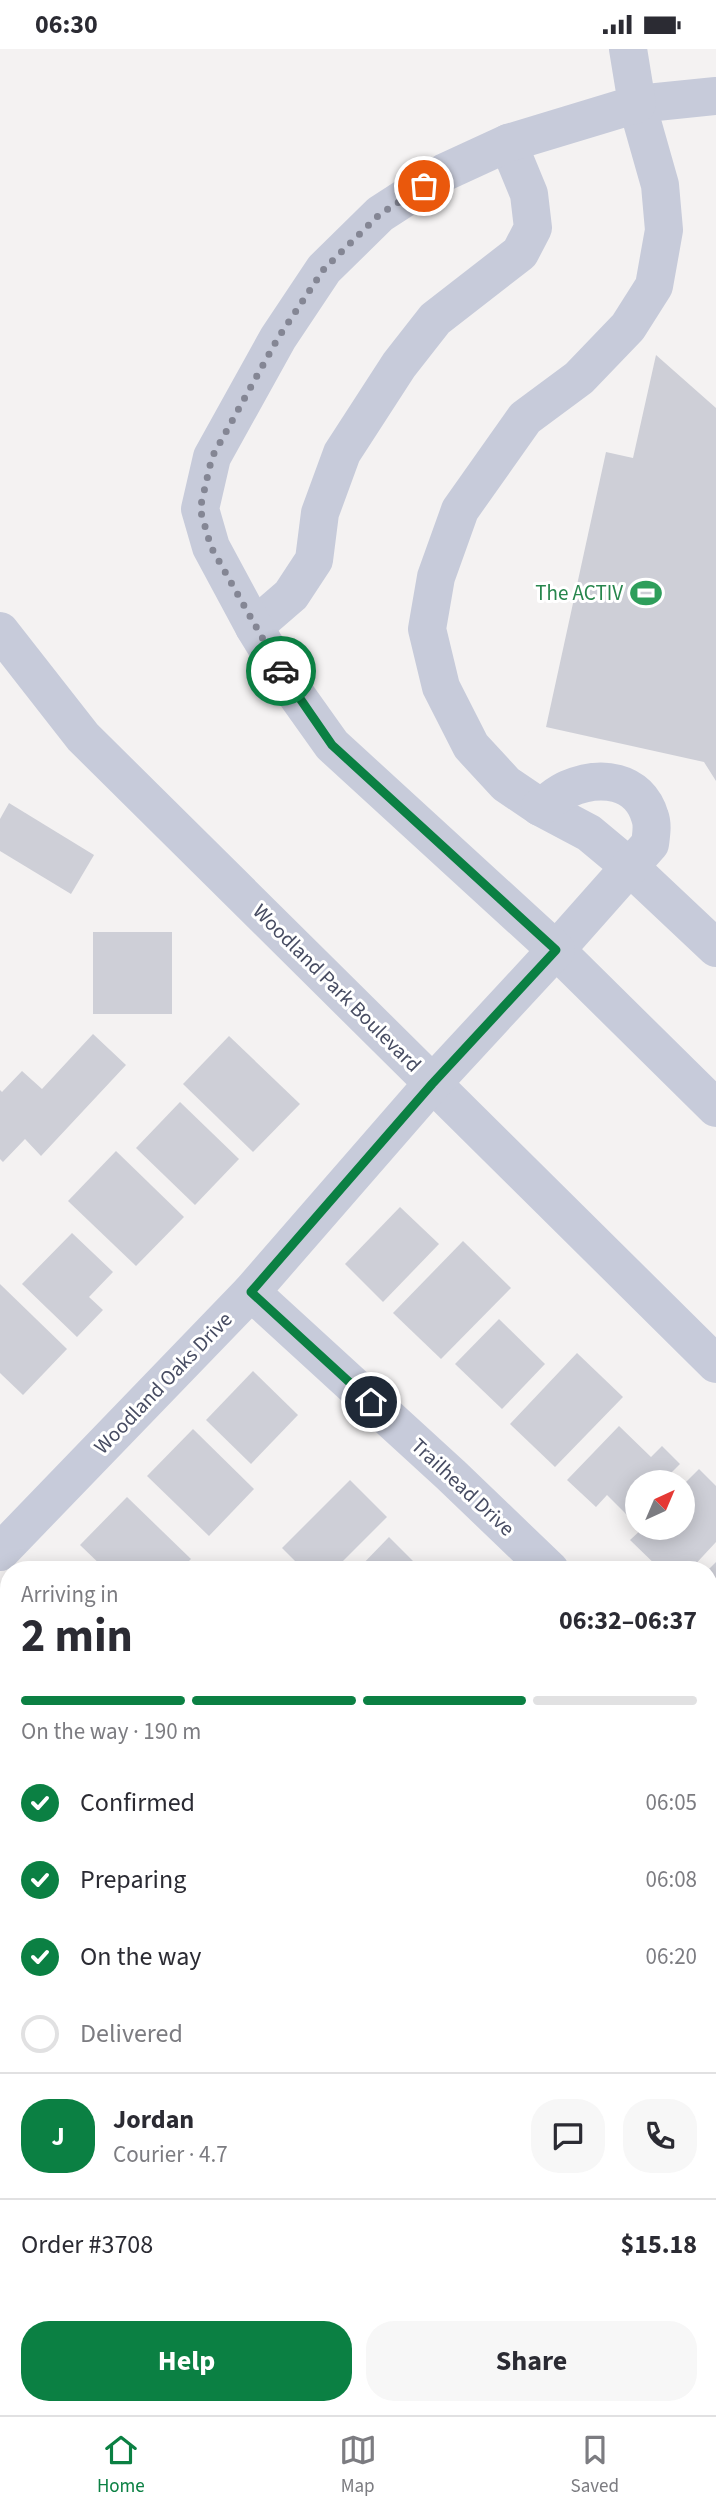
<!DOCTYPE html>
<html lang="en">
<head>
<meta charset="utf-8">
<style>
	:root { --surface:#fff; --page:#f7f7f7; --text:#2b2b33; --muted:#7c7c81; --line:#e1e1e2; --accent:#0b8043 }
	body { margin:0; font-family:"Source Sans 3",sans-serif; background:var(--page); color:var(--text); height:100vh; display:flex; flex-direction:column; font-size:26px; white-space:nowrap }
	* { box-sizing:border-box; margin:0 }
	p { font-size:23px; color:var(--muted) }
	.icon { flex:none; width:38px; height:38px; fill:none; stroke:currentColor; stroke-width:2; stroke-linecap:round; stroke-linejoin:round }
	.map { position:relative; flex:1; overflow:hidden }
	.sheet { position:absolute; left:0px; top:1512px; width:718px; height:854px; display:flex; flex-direction:column; background:var(--surface); border-radius:28px 28px 0 0; box-shadow:0 4px 18px #0003 }
	.sheet>* { flex:none }
	.needle { width:46px; rotate:44deg }
	.controls { position:absolute; left:625px; top:1421px; display:grid; gap:14px }
	.controls a { display:grid; place-items:center; width:70px; height:70px; border-radius:50%; background:var(--surface); box-shadow:0 4px 18px #0003; font-size:35px }
	.pin { position:absolute; display:grid; place-items:center; width:60px; height:60px; color:#fff; margin:-30px; border:4px solid #fff; border-radius:50%; box-shadow:0 2px 7px #0007 }
	.courier { position:absolute; display:grid; place-items:center; width:70px; height:70px; margin:-35px; border:5px solid #0b8043; border-radius:50%; background:#fff; color:#222; box-shadow:0 2px 9px #0007 }
	.head em { font-style:normal; font-weight:700 }
	.head div { display:flex; flex-direction:column-reverse }
	.head { display:flex; align-items:center; justify-content:space-between; height:119px; padding:0 21px }
	h1 { font-size:46px; font-weight:700; line-height:52px }
	.bar { display:grid; grid-template-columns:repeat(4,1fr); gap:10px 7px; align-content:center; height:84px; padding:0 21px }
	.bar i { height:9px; border-radius:5px; background:var(--line) }
	.bar .current { background:var(--accent) }
	.bar p { grid-column:span 4 }
	.line { display:flex; align-items:center; gap:18px; padding:0 21px; border-top:2px solid var(--line) }
	.line div { flex:1 }
	.round { display:grid; place-items:center; flex:none; width:74px; height:74px; border-radius:28px; background:var(--page) }
	ol { padding:0 21px; list-style:none }
	li { display:flex; align-items:center; gap:21px; height:77px }
	li p { margin-inline-start:auto }
	li .icon { padding:7px; border-radius:50%; background:var(--accent); color:#fff; stroke-width:4 }
	li:last-child { color:var(--muted) }
	li i { width:38px; height:38px; border:4px solid var(--line); border-radius:50% }
	.cta { display:flex; gap:14px; margin-top:auto; padding:14px 21px }
	.cta a { flex:1; height:80px; border-radius:28px; background:var(--accent); color:#fff; font-size:28px; font-weight:700; line-height:80px; text-align:center }
	.cta a+a { background:var(--page); color:var(--text) }
	.status { display:flex; justify-content:space-between; align-items:center; height:49px; padding:0 35px; background:var(--surface); direction:ltr }
	.status svg { height:19px; fill:currentColor }
	.menu { display:flex; justify-content:space-around; align-items:center; height:98px; border-top:2px solid var(--line); background:var(--surface); font-size:19px; color:var(--muted) }
	.menu a { display:grid; justify-items:center; gap:4px }
	.menu .current { color:var(--accent) }
	.map>svg:first-child { display:block }
</style>
</head>
<body>
<div class="status"><b>06:30</b><svg viewBox="0 0 49 12"><path d="M0 12V9h3v3zM5 12V6h3v6zM10 12V3h3v9zM15 12V0h3v12zM26 1h20v11H26zM47 4h2v5h-2z"/></svg></div>
<div class="map">
<svg width="716" height="2366" viewBox="0 0 716 2366">
	<rect width="100%" height="100%" fill="#f4f2f2"/>
	<g fill="#cecfd7">
		<path d="M656 306 716 359V732L704 713 546 678 606 403 633 409Z"/>
		<path d="M9 754 94 806 71 845 0 802V770Z"/>
		<rect x="93" y="883" width="79" height="82"/>
		<path d="M93 985 126 1016 41 1107 25 1090 3 1113 0 1110V1041L2 1043 22 1022 42 1040Z"/>
		<path d="M229 987 300 1055 253 1103 183 1035Z"/>
		<path d="M180 1053 239 1110 195 1156 136 1099Z"/>
		<path d="M116 1102 184 1168 136 1217 68 1152Z"/>
		<path d="M400 1158 439 1195 383 1253 345 1215Z"/>
		<path d="M72 1184 113 1223 89 1248 103 1261 77 1288 22 1235Z"/>
		<path d="M463 1192 511 1239 441 1310 393 1264Z"/>
		<path d="M0 1235 67 1300 23 1346 0 1324Z"/>
		<path d="M499 1270 545 1315 502 1360 455 1315Z"/>
		<path d="M577 1304 623 1348 555 1418 510 1375Z"/>
		<path d="M253 1322 298 1366 251 1415 206 1371Z"/>
		<path d="M619 1377 651 1408 662 1397 680 1415 662 1433H637V1459L629 1468 607 1446 596 1458 567 1431Z"/>
		<path d="M193 1380 254 1440 209 1487 147 1427Z"/>
		<path d="M699 1420 716 1437V1493L690 1521H661L630 1491 643 1479H682V1437Z"/>
		<path d="M350 1431 387 1468 334 1521H304L282 1499Z"/>
		<path d="M127 1448 191 1510 180 1521H106L80 1496Z"/>
		<path d="M389 1488 422 1521H357Z"/>
		<path d="M716 1513V1572L709 1565V1520Z"/>
		<path d="M712 1767 716 1771V1862L709 1855V1771Z"/>
		<path d="M9 1771V1856L0 1848V1781Z"/>
		<path d="M709 1873 716 1880V1899L709 1906Z"/>
		<path d="M713 2129 716 2132V2224L709 2217V2134Z"/>
	</g>
	<g fill="none" stroke-linecap="round" stroke-linejoin="round">
		<g stroke="#c7cbda" stroke-width="38">
			<path d="M716 47 637 55 660 136 664 181 654 237 628 278 579 329 525 369 460 461 436 528 427 580 441 638 471 697 506 735 540 758 589 784 631 819 716 899"/>
			<path d="M254 578 291 546 314 511 320 464 342 404 399 316 435 270 520 204 533 179 529 145 508 94"/>
			<path d="M0 582 83 688 716 1315"/>
			<path d="M540 758C549 753 558 744 568 740 600 726 639 730 650 768 653 776 651 787 650 795L556 901 716 1059"/>
			<path d="M251 1243 451 1426 550 1521"/>
			<path d="M0 1503 251 1243 432 1035 556 901 332 696 290 637 254 578 211 498 200 460 212 408 278 289 324 220 380 165 445 123 508 94 637 55 628 0"/>
			<path d="M0 1656 9 1665"/>
			<path d="M709 1674 716 1681"/>
			<path d="M709 2003 716 1995"/>
		</g>
	</g>
	<g fill="none" stroke-linecap="round" stroke-linejoin="round">
		<path stroke="#848694" stroke-width="7" stroke-dasharray="0 12.6" d="M281 622 211 498 200 460 212 408 278 289 324 220 380 165 424 137"/>
		<path stroke="#0b8043" stroke-width="9" d="M281 622 332 696 556 901 432 1035 251 1243 371 1353"/>
	</g>
	<defs>
		<symbol id="stadium-bare" viewBox="-9 -9 18 18"><path d="M0-5a6.5 5 0 1 0 0 10a6.5 5 0 1 0 0-10ZM-3.5-1.8h7v3.6h-7Z" fill="#2e9e5b" stroke="#fff" stroke-width="2.5" paint-order="stroke"/></symbol>
	</defs>
	<g fill-rule="evenodd">
		<use href="#stadium-bare" x="624" y="522" width="44" height="44"/>
	</g>
	<g text-anchor="middle" dominant-baseline="central" stroke-width="6" stroke-linejoin="round" paint-order="stroke">
		<g font-size="21" fill="#27864d" stroke="#fff" text-anchor="end">
			<text x="623" y="544">The ACTIV</text>
		</g>
		<g font-size="21" fill="#474c62" stroke="#fff">
			<text transform="translate(337 939) rotate(45)">Woodland Park Boulevard</text>
			<text transform="translate(163 1334) rotate(-46)">Woodland Oaks Drive</text>
			<text transform="translate(463 1438) rotate(43)">Trailhead Drive</text>
		</g>
	</g>
</svg>
<div class="controls">
<a><svg class="needle" viewBox="-14 -14 28 28"><path d="M0-13l5 13h-10z" fill="#e53935"/><path d="M0 13l5-13h-10z" fill="#7c7c81"/></svg></a>
</div>
<div class="pin" style="left:424px;top:137px;background:#ea580c"><svg class="icon" aria-label="bag" viewBox="0 0 24 24"><path d="M5 8h14l-1 12H6zM9 8a3 3 0 0 1 6 0"/></svg></div>
<div class="pin" style="left:371px;top:1353px;background:#1f2937"><svg class="icon" aria-label="home" viewBox="0 0 24 24"><path d="M3 11l9-7 9 7M6 9v11h12V9"/></svg></div>
<div class="courier" style="left:281px;top:622px"><svg class="icon" aria-label="car" viewBox="0 0 24 24"><path d="M5 17H2v-5l4-1 3-4h7l3 4 3 1v5h-3M9 17h6M6 11h13"/><circle cx="7" cy="17" r="2"/><circle cx="17" cy="17" r="2"/></svg></div>
<section class="sheet">
<div class="head"><div><h1>2 min</h1><p>Arriving in</p></div><em>06:32–06:37</em></div>
<div class="bar"><i class="current"></i><i class="current"></i><i class="current"></i><i></i><p>On the way · 190 m</p></div>
<ol>
<li><svg class="icon" aria-label="check" viewBox="0 0 24 24"><path d="M5 12l5 5 9-10"/></svg>Confirmed<p>06:05</p></li>
<li><svg class="icon" aria-label="check" viewBox="0 0 24 24"><path d="M5 12l5 5 9-10"/></svg>Preparing<p>06:08</p></li>
<li><svg class="icon" aria-label="check" viewBox="0 0 24 24"><path d="M5 12l5 5 9-10"/></svg>On the way<p>06:20</p></li>
<li><i></i>Delivered</li>
</ol>
<div class="line" style="height:126px"><b class="round" style="background:var(--accent);color:#fff">J</b><div><b>Jordan</b><p>Courier · 4.7</p></div><a class="round"><svg class="icon" aria-label="chat" viewBox="0 0 24 24"><path d="M4 5h16v11H9l-5 4z"/></svg></a><a class="round"><svg class="icon" aria-label="phone" viewBox="0 0 24 24"><path d="M5 4h4l2 5-3 2q2 4 5 5l2-3 5 2v4C11 20 4 13 5 4z"/></svg></a></div>
<div class="line" style="height:91px"><div>Order #3708</div><b>$15.18</b></div>
<div class="cta"><a>Help</a><a>Share</a></div>
</section>
</div>
<nav class="menu">
<a class="current"><svg class="icon" aria-label="home" viewBox="0 0 24 24"><path d="M3 11l9-7 9 7M6 9v11h12V9"/></svg>Home</a>
<a><svg class="icon" aria-label="map" viewBox="0 0 24 24"><path d="M3 6l6-2 6 2 6-2v14l-6 2-6-2-6 2zM9 4v14M15 6v14"/></svg>Map</a>
<a><svg class="icon" aria-label="saved" viewBox="0 0 24 24"><path d="M7 4h10v16l-5-4-5 4z"/></svg>Saved</a>
</nav>
</body>
</html>
